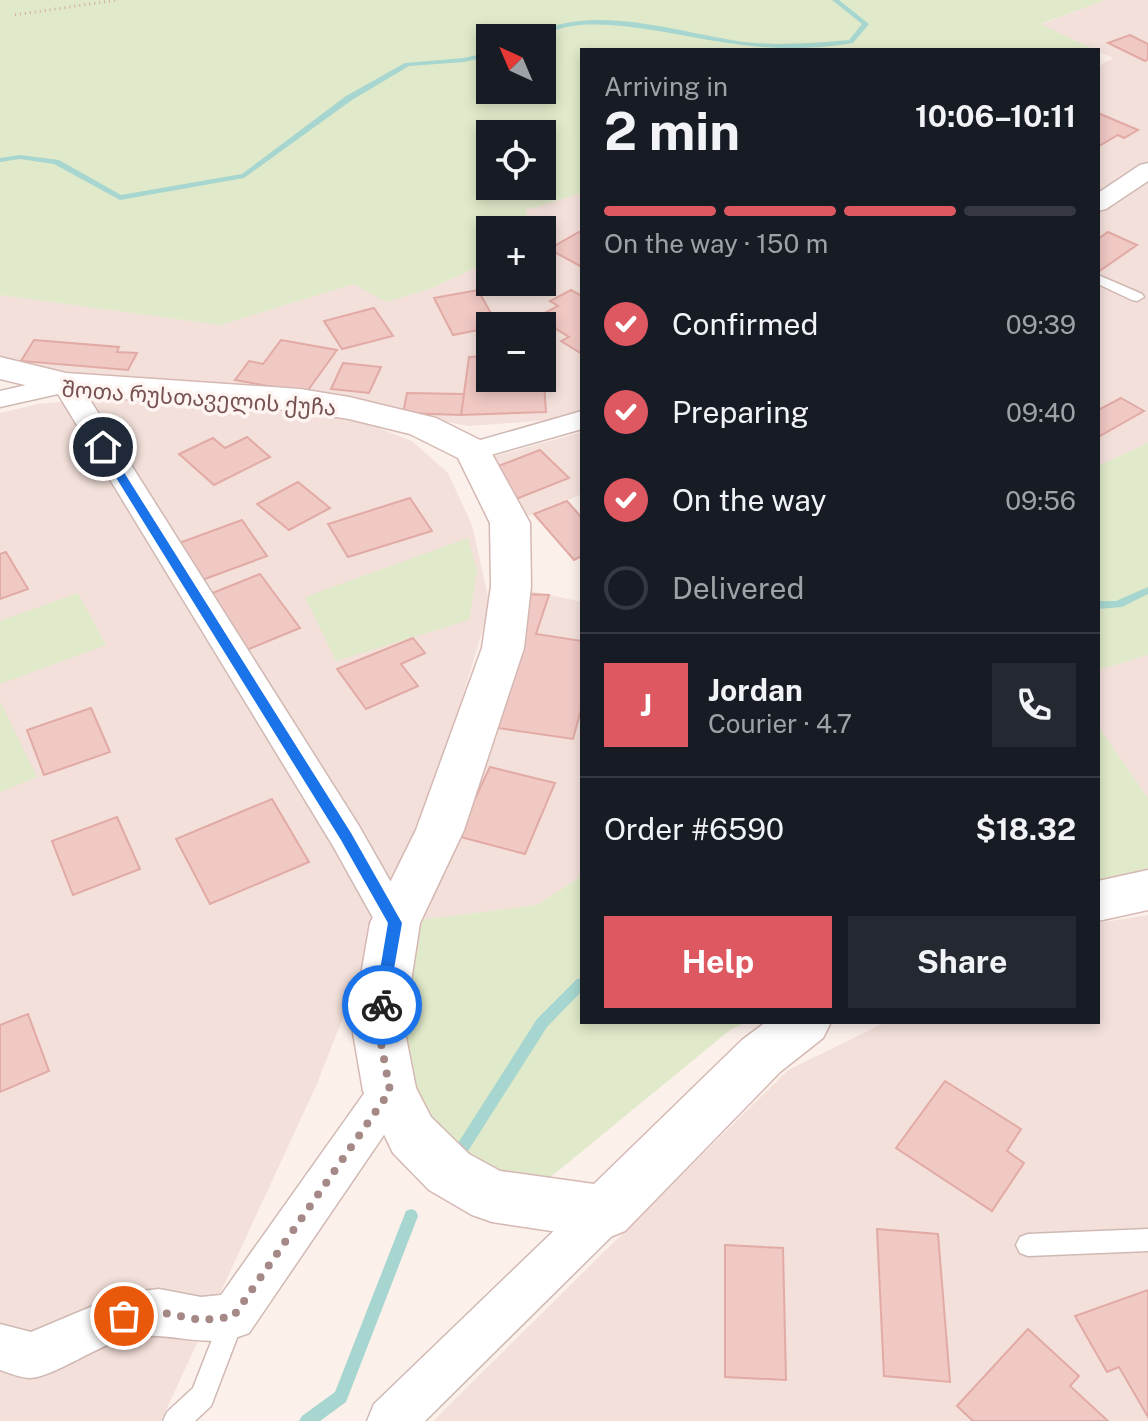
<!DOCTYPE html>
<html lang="en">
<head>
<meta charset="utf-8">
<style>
	:root { --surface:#171b24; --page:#242831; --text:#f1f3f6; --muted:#9ea1a6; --line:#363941; --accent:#de5862 }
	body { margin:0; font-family:"Public Sans","Noto Sans Georgian",sans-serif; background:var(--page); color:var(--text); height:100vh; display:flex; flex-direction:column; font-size:30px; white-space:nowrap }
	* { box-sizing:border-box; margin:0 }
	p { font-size:26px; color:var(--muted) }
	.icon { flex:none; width:44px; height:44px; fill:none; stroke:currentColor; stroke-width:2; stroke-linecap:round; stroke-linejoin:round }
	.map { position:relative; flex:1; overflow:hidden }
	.side { position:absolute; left:580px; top:48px; width:520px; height:976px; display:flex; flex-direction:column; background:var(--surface); border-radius:0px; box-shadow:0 4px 12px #0003 }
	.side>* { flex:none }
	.needle { width:52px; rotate:316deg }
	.fabs { position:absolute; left:476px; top:24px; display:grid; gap:16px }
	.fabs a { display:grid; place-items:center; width:80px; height:80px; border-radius:0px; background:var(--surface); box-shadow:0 4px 12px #0003; font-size:40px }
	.pin { position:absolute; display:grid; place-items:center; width:68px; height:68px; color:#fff; margin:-34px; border:4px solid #fff; border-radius:50%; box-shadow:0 2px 8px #0007 }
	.courier { position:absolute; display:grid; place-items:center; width:80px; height:80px; margin:-40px; border:6px solid #1a73e8; border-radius:50%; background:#fff; color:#222; box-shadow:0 2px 10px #0007 }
	.summary em { font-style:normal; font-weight:700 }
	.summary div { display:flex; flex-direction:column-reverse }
	.summary { display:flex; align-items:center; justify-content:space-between; height:136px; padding:0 24px }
	h1 { font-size:52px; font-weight:700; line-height:60px }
	.bar { display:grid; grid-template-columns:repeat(4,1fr); gap:12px 8px; align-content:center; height:96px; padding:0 24px }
	.bar i { height:10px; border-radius:6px; background:var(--line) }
	.bar .selected { background:var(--accent) }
	.bar p { grid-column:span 4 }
	.line { display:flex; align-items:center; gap:20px; padding:0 24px; border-top:2px solid var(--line) }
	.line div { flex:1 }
	.round { display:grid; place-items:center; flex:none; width:84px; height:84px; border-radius:0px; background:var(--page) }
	ol { padding:0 24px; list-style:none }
	li { display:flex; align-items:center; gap:24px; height:88px }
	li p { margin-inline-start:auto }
	li .icon { padding:8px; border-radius:50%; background:var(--accent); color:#fff; stroke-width:4 }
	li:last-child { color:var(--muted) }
	li i { width:44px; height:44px; border:4px solid var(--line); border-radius:50% }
	.cta { display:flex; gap:16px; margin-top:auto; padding:16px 24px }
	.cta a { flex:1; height:92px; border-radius:0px; background:var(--accent); color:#fff; font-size:32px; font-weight:700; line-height:92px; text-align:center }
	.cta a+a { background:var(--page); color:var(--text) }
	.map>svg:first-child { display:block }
</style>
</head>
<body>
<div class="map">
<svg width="1148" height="1421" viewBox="0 0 1148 1421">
	<rect width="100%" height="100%" fill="#fcf0eb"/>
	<g fill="#f3e0da" fill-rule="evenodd">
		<path d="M1105 0H1148V164L1098 197V67L1113 58 1040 25Z"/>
		<path d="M1148 178V443L1098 466V211Z"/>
		<path d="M582 193V412L551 420 469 426 253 388 49 370 0 361V295L220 325 354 284 432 288 490 261V282H542V230H528L525 210ZM490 326H542V378H490Z"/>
		<path d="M156 393 248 401 363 422 412 441 448 473 472 525 490 605 440 772 316 1086 161 1421H0V413L38 404Z"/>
		<path d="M582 432V494L513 522 481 460Z"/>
		<path d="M522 589 582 602V876L537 905 420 920Z"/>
		<path d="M1148 655V798L1098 726V670Z"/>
		<path d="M1148 915V1421H433L788 1070 886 1022H1098V923Z"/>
	</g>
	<g fill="#e0e9c9" fill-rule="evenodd">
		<path d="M0 0H1105L1041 24 1095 50H582V193L526 210 528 230H490V261L432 288 386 302 354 284 220 325 0 295ZM490 38H542V90H490ZM542 134V186H490V134Z"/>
		<path d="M1148 443V655L1098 670V466Z"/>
		<path d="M468 538 477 570 469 620 336 661 305 597Z"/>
		<path d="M78 593 106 645 0 684V621Z"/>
		<path d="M0 701 37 777 0 792Z"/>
		<path d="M1098 726 1148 798V876L1098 888Z"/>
		<path d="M582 876V1022H746L730 1030 547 1180 485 1181 397 1079 399 972 420 920 537 905Z"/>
	</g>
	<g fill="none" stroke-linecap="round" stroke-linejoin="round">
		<g fill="#a6d6cf" fill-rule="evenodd">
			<path d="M832 0H839L869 24 853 43C818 49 779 50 743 45 699 40 655 28 610 25 592 24 573 24 556 30 545 33 538 38 527 38 587 0 678 33 744 42 779 46 814 43 849 40L862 24Z"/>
			<path d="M490 52V56L464 62 409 66 352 100 244 178 120 200 54 164 20 159 0 162V158L20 155 59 160 121 195 242 174 346 96 405 63 464 58Z"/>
			<path d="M1148 587V594L1122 607 1098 609V601H1116Z"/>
			<path d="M582 978V991L547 1027 468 1151 463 1153 458 1151 456 1147 458 1143 537 1019 577 979Z"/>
			<path d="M411 1209 416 1211 418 1216 346 1402 320 1421H299L302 1416 335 1392 404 1216 406 1211Z"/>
		</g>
	</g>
	<g fill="#f0c8c4" stroke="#e2aaa5" stroke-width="2">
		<path d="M1130 35 1148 44V59L1145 61 1108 43Z"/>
		<path d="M1098 113 1138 130 1124 138 1118 135 1099 146Z"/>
		<path d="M579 232 582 234V267L549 249Z"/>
		<path d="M1108 232 1137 245 1098 272V239Z"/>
		<path d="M478 290 498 326 453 335 434 298Z"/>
		<path d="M571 290 582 296V354L561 341 569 337 537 317 558 306 550 301Z"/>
		<path d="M374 308 393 336 342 349 324 321Z"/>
		<path d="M34 340 119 347 117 352 137 353 128 370 21 361Z"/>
		<path d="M281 340 337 350 306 393 235 380 249 361 263 364Z"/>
		<path d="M542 354 546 412 461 415 469 357 490 356V378H542Z"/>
		<path d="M343 363 381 367 369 393 331 389Z"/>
		<path d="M407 393 464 394 461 415 403 413Z"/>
		<path d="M1121 398 1144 411 1098 437V410Z"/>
		<path d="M247 437 270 457 214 485 179 454 213 438 225 448Z"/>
		<path d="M540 450 569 478 516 499 488 470Z"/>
		<path d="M298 482 330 508 289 530 257 504Z"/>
		<path d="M410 498 432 531 348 557 328 524Z"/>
		<path d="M567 501 582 518V556L574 560 534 514Z"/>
		<path d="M242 520 267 556 194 583 171 546Z"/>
		<path d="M6 552 28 589 0 599V554Z"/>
		<path d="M260 574 300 628 244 651 205 596Z"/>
		<path d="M525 594 549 595 536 634 582 641V706L573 739 498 728Z"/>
		<path d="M413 638 425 653 401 664 418 686 366 709 337 669Z"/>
		<path d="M91 708 110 752 44 775 27 730Z"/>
		<path d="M490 767 555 783 525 854 457 836Z"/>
		<path d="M272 799 309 862 210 904 176 839Z"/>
		<path d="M117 817 140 869 73 895 52 841Z"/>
		<path d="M28 1014 49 1071 0 1092V1025Z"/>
		<path d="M945 1081 1021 1129 1007 1151 1024 1163 992 1211 896 1148Z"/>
		<path d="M877 1229 938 1234 950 1382 884 1376Z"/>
		<path d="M725 1245 783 1248 786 1380 725 1377Z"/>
		<path d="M1148 1290V1417L1119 1367 1107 1372 1075 1316Z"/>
		<path d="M1028 1329 1079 1376 1070 1386 1108 1421H973L957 1406Z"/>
	</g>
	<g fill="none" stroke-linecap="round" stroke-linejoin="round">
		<defs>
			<g id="lane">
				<path d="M1098 275 1142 294 1144 297 1137 301 1132 300 1098 284Z"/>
				<path d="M1148 1229V1251L1028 1256 1020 1253 1016 1245 1020 1237 1028 1234Z"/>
				<path d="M233 1305 242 1309 245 1317 211 1406 195 1421H163L167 1412 193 1388 224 1309Z"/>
			</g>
			<g id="street">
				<path d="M1148 163V181L1106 209 1098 211V193L1140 165Z"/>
				<path d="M66 376 76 378 80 384 359 826 414 923 408 934 395 939 382 934 333 846 58 394 0 407V391Z"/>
				<path d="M582 411V429L473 460 463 457 459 451 463 445Z"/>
				<path d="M390 1072 405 1078 411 1091 405 1104 249 1333C204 1352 172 1329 127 1338 102 1343 51 1378 30 1378 21 1378 9 1373 0 1370V1324L31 1332 124 1293 159 1289 201 1297 221 1295 375 1078Z"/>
				<path d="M605 1191 621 1197 627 1212 621 1227 425 1421H367L374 1404 589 1197Z"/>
			</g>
			<g id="secondary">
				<path d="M0 357 66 373 300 389 349 397 436 418 486 443 530 523 531 586 524 648 464 830 420 923 404 1027 416 1088 431 1117 469 1154 500 1171 594 1184 742 1040 766 1022H831L823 1038 780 1072 625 1231 605 1239 492 1222 472 1215 429 1190 393 1153 363 1091 352 1027 370 923 416 830 482 648 491 586 490 523 458 458 410 434 349 419 300 411 66 395 0 379Z"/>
				<path d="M1148 870V910L1098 921V881Z"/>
			</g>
		</defs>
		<use href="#lane" stroke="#d0b8b3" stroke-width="3"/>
		<use href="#street" stroke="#d0b8b3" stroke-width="3"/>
		<use href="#secondary" stroke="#d5b8b3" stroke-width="3"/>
		<path stroke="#d5aba6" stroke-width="3" stroke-dasharray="1 4" stroke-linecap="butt" d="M15 15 116 0"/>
		<use href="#lane" fill="#fff" fill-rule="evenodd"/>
		<use href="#street" fill="#fff" fill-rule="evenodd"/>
		<use href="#secondary" fill="#fff" fill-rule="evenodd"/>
	</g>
	<path fill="#1a73e8" d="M103 444 108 447 351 833 402 923 387 1009 382 1011 374 1005 388 923 341 840 97 447Z"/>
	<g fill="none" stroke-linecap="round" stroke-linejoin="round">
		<path stroke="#a58986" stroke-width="8" stroke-dasharray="0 14.4" d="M124 1316 159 1312 201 1320 233 1317 390 1091 378 1027 382 1005"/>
	</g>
	<g text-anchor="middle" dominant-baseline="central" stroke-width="7" stroke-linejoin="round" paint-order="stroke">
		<g font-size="22" fill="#76514f" stroke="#fef5f2">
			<text transform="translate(199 398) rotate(4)">შოთა რუსთაველის ქუჩა</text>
		</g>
	</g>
</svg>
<div class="fabs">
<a><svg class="needle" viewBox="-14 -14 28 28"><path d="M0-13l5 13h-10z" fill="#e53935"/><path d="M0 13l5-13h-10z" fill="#9ea1a6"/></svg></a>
<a><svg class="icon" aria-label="locate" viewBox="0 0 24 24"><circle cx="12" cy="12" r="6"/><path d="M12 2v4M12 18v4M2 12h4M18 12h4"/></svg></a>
<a>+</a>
<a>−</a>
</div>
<div class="pin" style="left:124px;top:1316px;background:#ea580c"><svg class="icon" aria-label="bag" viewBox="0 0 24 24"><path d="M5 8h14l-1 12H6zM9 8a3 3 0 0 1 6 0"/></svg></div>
<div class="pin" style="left:103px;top:447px;background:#1f2937"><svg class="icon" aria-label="home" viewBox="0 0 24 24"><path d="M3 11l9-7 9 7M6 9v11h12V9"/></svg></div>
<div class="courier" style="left:382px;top:1005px"><svg class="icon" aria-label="bike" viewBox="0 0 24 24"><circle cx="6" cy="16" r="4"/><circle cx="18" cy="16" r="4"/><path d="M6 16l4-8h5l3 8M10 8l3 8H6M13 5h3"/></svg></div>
<section class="side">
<div class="summary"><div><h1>2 min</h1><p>Arriving in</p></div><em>10:06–10:11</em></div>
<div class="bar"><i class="selected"></i><i class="selected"></i><i class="selected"></i><i></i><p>On the way · 150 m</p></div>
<ol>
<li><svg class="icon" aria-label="check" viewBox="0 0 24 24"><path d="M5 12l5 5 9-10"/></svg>Confirmed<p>09:39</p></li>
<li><svg class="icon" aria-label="check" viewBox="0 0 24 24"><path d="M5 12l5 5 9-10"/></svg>Preparing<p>09:40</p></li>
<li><svg class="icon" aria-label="check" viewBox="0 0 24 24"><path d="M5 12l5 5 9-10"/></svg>On the way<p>09:56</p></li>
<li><i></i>Delivered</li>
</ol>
<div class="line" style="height:144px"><b class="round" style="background:var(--accent);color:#fff">J</b><div><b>Jordan</b><p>Courier · 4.7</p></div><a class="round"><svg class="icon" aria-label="phone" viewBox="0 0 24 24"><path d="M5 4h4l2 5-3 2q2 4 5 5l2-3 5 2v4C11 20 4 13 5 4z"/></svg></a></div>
<div class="line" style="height:104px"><div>Order #6590</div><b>$18.32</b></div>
<div class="cta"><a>Help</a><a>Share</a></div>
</section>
</div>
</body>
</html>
